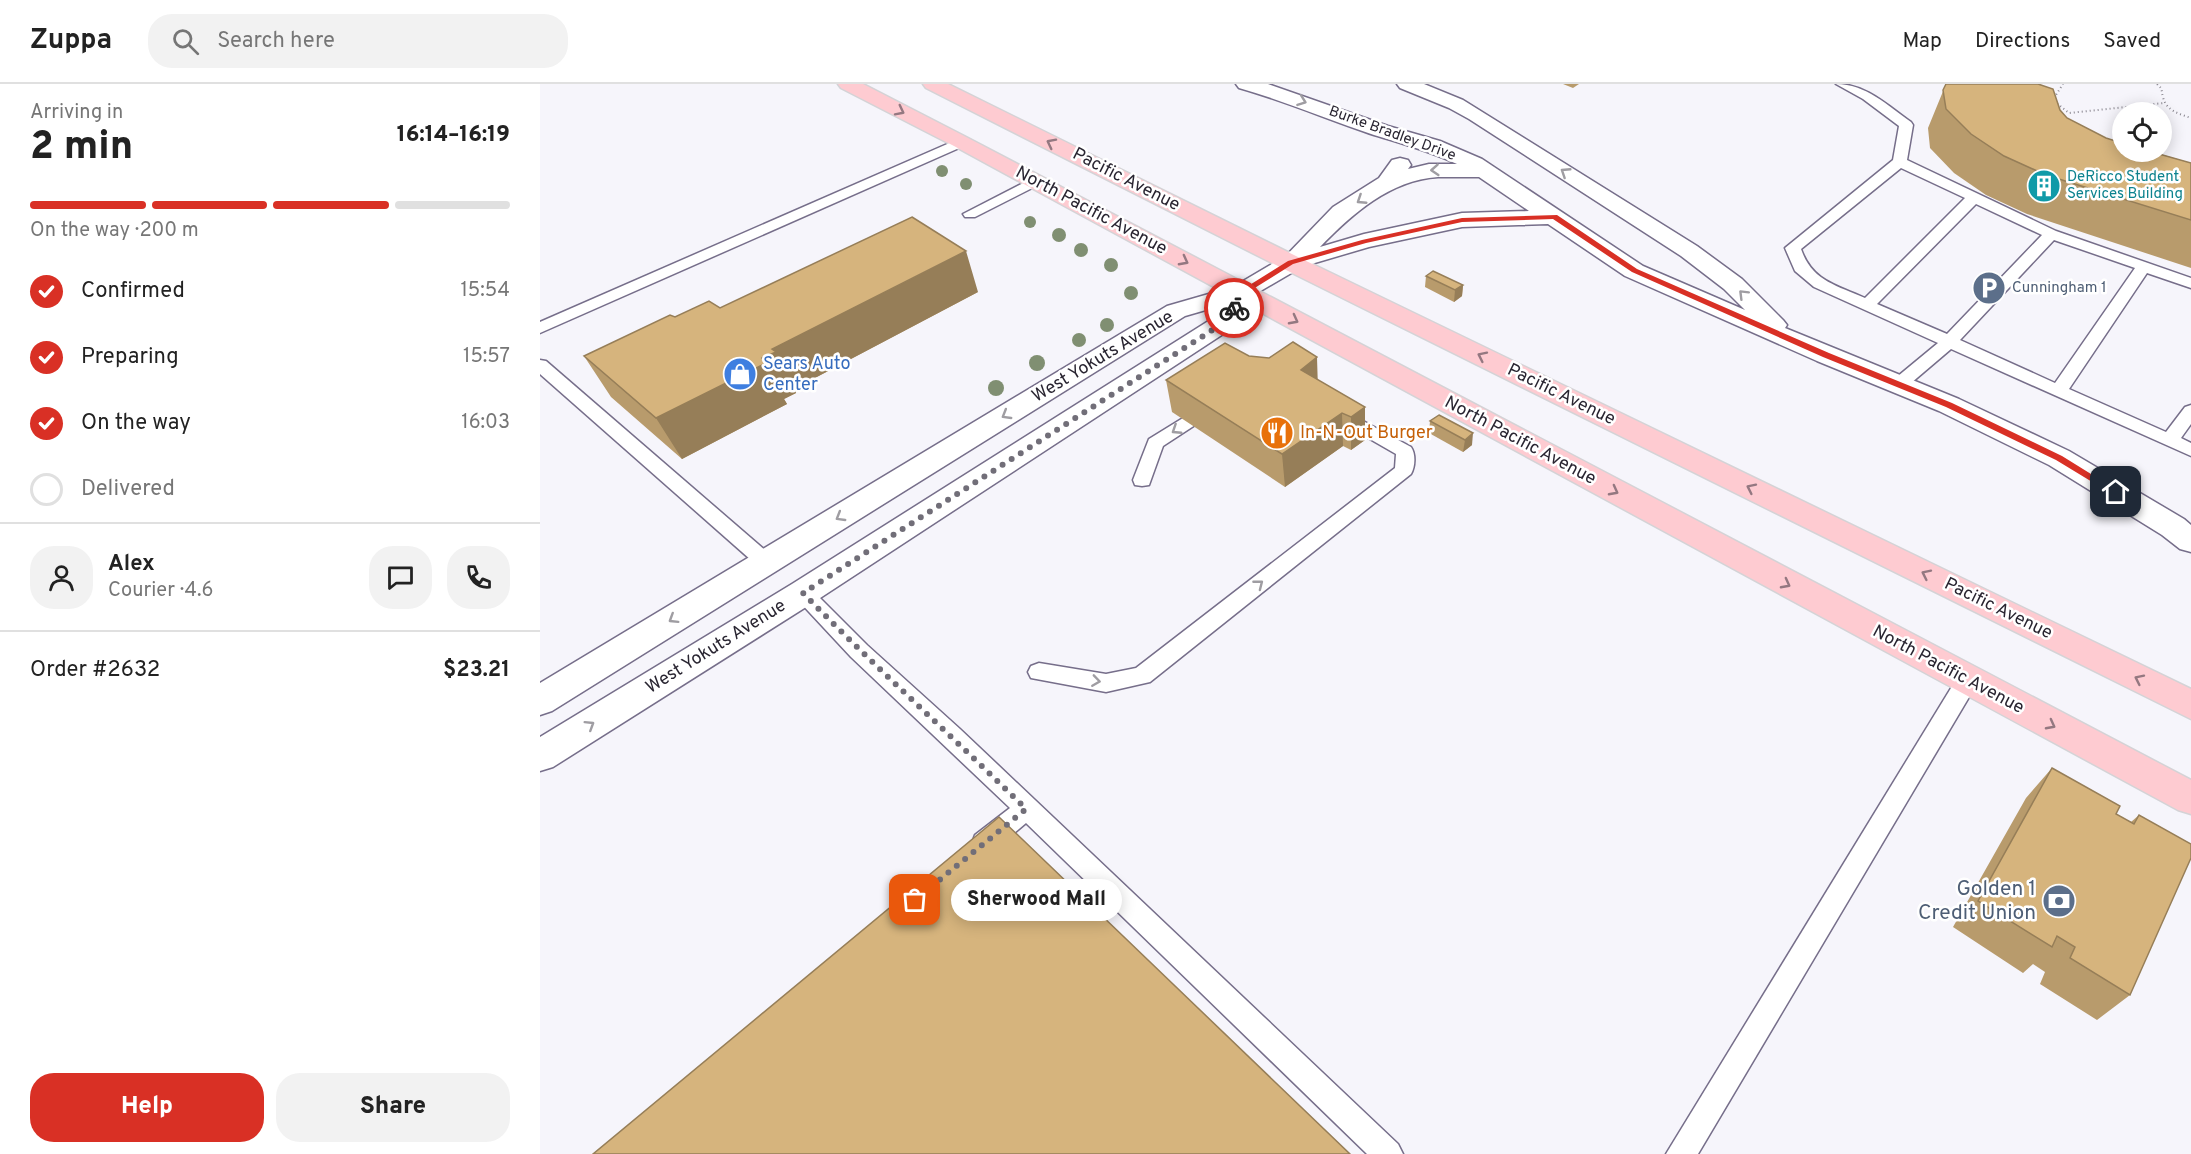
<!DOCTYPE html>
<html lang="en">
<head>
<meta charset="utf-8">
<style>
	:root { --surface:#fff; --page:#f2f2f2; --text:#222; --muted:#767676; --line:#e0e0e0; --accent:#d93025 }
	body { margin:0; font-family:Overpass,sans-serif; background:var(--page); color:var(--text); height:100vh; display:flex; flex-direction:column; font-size:22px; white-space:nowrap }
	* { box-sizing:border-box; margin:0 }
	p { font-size:20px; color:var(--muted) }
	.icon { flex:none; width:33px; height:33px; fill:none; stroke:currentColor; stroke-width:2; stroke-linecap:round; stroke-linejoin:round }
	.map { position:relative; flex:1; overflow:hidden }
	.panel { display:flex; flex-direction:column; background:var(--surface); width:540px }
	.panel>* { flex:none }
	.fabs { position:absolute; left:1572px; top:18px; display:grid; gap:12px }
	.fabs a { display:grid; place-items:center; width:60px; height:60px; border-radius:50%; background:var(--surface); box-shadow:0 3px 15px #0003; font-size:30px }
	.pin { position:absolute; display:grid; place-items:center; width:51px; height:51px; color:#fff; margin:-26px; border-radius:12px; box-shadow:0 3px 9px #0006 }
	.courier { position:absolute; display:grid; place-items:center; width:60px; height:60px; margin:-30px; border:4px solid #d93025; border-radius:50%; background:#fff; color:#222; box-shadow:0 2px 8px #0007 }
	.bubble { position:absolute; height:42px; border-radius:21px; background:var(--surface); box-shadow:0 3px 15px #0003; font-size:20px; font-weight:800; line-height:42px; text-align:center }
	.headline em { font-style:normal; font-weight:800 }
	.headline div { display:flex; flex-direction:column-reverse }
	.headline { display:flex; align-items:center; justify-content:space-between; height:102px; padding:0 30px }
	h1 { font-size:39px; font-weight:800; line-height:45px }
	.bar { display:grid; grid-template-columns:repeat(4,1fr); gap:9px 6px; align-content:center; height:72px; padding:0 30px }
	.bar i { height:8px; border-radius:4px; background:var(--line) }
	.bar .selected { background:var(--accent) }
	.bar p { grid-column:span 4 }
	.line { display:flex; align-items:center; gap:15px; padding:0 30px; border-top:2px solid var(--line) }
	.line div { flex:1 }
	.round { display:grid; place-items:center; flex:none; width:63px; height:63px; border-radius:24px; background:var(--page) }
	ol { padding:0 30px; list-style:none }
	li { display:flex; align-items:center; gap:18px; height:66px }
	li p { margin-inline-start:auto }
	li .icon { padding:6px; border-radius:50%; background:var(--accent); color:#fff; stroke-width:4 }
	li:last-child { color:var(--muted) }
	li i { width:33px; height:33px; border:3px solid var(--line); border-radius:50% }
	.action { display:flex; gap:12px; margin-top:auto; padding:12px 30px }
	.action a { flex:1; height:69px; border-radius:24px; background:var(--accent); color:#fff; font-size:24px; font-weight:800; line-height:69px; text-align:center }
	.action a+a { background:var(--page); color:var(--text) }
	header { display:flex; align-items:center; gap:36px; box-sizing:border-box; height:84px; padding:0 30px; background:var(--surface); border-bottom:2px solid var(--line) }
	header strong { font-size:28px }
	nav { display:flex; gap:33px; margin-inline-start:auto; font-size:21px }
	.search { width:420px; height:54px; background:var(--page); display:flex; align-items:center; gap:15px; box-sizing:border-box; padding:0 21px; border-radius:24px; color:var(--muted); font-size:22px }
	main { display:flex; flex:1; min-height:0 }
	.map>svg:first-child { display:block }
</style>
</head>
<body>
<header>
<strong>Zuppa</strong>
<div class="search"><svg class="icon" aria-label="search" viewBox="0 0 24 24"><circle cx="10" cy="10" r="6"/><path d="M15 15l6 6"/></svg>Search here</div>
<nav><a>Map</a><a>Directions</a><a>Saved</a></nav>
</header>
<main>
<section class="panel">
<div class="headline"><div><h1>2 min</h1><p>Arriving in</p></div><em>16:14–16:19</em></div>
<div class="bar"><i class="selected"></i><i class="selected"></i><i class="selected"></i><i></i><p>On the way · 200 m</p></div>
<ol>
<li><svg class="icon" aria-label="check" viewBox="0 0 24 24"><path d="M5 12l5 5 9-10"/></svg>Confirmed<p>15:54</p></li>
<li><svg class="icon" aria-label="check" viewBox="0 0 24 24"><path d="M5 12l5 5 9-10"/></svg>Preparing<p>15:57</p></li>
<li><svg class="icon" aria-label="check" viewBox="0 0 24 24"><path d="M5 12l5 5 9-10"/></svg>On the way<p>16:03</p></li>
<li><i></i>Delivered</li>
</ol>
<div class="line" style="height:108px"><a class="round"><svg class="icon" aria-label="person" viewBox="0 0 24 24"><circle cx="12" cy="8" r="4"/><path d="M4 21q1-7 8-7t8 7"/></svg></a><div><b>Alex</b><p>Courier · 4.6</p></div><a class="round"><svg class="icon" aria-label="chat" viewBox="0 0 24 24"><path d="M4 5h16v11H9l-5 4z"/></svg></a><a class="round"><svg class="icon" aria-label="phone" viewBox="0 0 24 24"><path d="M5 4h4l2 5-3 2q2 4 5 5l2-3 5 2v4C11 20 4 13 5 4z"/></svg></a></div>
<div class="line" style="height:78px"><div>Order #2632</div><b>$23.21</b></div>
<div class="action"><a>Help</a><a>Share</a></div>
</section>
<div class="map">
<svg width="1651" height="1070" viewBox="0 0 1651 1070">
	<rect width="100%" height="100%" fill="#f6f5fb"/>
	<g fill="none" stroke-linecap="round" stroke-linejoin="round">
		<defs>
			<g id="service">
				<path d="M1296 0C1326 0 1347 21 1371 38L1373 41 1367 76 1516 147 1651 194V204L1607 189 1529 305 1626 348 1645 323 1651 321V340L1641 354 1651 359V372L1411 265 1364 305H1352L1349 301 1352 297 1398 259 1274 203 1255 187 1245 164 1353 76 1359 42 1323 15ZM1361 84 1425 114 1325 214C1296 201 1272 197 1261 165ZM1436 120 1502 151 1407 250 1337 220ZM1514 156 1595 184 1515 299 1420 256Z"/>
				<path d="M421 54 428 58 426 61 0 249V238Z"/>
				<path d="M495 93 500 94 502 97 500 100 435 133H425L423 130Z"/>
				<path d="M0 276 6 277 233 473 236 478 233 483 226 485 219 483 0 290Z"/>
				<path d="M669 318 675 320 678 324 675 328 623 362 609 401 602 402 595 401 593 396 609 355Z"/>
				<path d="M801 325 871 363C876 370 875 383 871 390L610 598 566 608 491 594 488 588 491 582 499 579 566 590 596 584 855 384 856 370 795 335 792 331 795 327Z"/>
				<path d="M263 501 270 504 327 561 420 645 858 1060 863 1070H827L486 739 453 767 444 770 435 767 432 759 435 751 470 724 311 573 256 514 253 509 256 504Z"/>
				<path d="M1427 588 1435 591 1438 597 1435 603 1158 1070H1126L1419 591Z"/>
			</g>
			<path id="minor" d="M696 0H728L848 42 900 57 942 75 1103 182 1205 226 1184 205 1141 172 929 35 909 24 860 4 857 0H884L923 16 1157 162 1202 195 1243 236 1247 241 1245 244 1419 315 1529 367 1644 435 1651 441V468L1640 465 1622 451 1509 381 1399 327 1277 277 1085 192 1008 140 922 143 829 163 751 186 742 184 739 179 793 123 839 94 852 76 860 74 868 76 871 81 868 85 889 80H917C889 67 863 60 834 51 789 36 745 17 699 4ZM898 93H939L989 127 922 129 824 150 780 163C812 130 850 96 898 93Z"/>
			<path id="tertiary" d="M751 172 760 174 763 179 760 184 712 212 697 241 274 518 13 683 0 687V653L252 500 678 231 683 221 645 232 12 627 0 631V599L627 222 693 203 742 174Z"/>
			<g id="primary">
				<path d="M298 0H323L428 54 1651 696V730L1638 726 414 62 301 4Z"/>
				<path d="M383 0H408L760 174 1651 605V635L742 184 386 4Z"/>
			</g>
		</defs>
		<use href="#service" stroke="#766e8a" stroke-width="3"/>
		<use href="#minor" stroke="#766e8a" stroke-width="3"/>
		<use href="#tertiary" stroke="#766e8a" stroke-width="3"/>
		<use href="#primary" stroke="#d4d3d6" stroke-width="3"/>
		<g stroke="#8b8891" stroke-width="2" stroke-dasharray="1 3" stroke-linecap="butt">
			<path d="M1617 0C1623 5 1621 6 1623 13 1626 27 1640 30 1651 34"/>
			<path d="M1514 14 1523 0"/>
			<path d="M1514 17 1529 29 1624 19"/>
		</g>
		<use href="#service" fill="#fff" fill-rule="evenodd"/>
		<use href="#minor" fill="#fff" fill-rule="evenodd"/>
		<use href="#tertiary" fill="#fff" fill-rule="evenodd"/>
		<use href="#primary" fill="#fecbd1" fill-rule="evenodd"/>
	</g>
	<g fill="#808f72">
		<circle cx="402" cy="87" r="6"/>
		<circle cx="426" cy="100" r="6"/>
		<circle cx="490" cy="138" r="6"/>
		<circle cx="519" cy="151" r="7"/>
		<circle cx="541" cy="166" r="7"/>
		<circle cx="571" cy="181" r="7"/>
		<circle cx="591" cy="209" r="7"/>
		<circle cx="567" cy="241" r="7"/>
		<circle cx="539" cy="256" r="7"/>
		<circle cx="497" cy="279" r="8"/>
		<circle cx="456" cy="304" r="8"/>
	</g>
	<g fill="#b89b6c">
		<path d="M1023 0H1039L1033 4Z"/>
		<path d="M1406 0 1520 26 1527 34 1566 54 1651 79V184L1487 130 1446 111 1414 89 1390 64 1388 44Z"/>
		<path d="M886 192 923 201 922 212 914 218 885 203Z"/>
		<path d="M438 208 254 305 256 309 244 315 247 320 142 375 71 313 44 272 135 233 180 224Z"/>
		<path d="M709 272 778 296 825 323V356L811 366 803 362 745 403 632 328 626 296Z"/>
		<path d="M899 331 932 361 923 368 889 349 890 337Z"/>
		<path d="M1512 684 1576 730 1591 738 1599 731 1590 911 1557 936 1500 900 1505 888 1493 880 1483 889 1413 843 1486 714Z"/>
	</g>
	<g fill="#967e58">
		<path d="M426 167 438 208 254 305 256 309 244 315 247 320 142 375 116 334 222 274 232 265Z"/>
		<path d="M923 201 922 212 914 218 915 206Z"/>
		<path d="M777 273 778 306 761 286Z"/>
		<path d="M825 323V356L811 366V333Z"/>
		<path d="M802 329 803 362 745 403 742 370Z"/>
		<path d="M933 349 932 361 923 368 925 356Z"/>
	</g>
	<g fill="#d6b47d" stroke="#967e58" stroke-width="1.5">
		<path d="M1406 0H1498L1513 5 1520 26 1527 34 1566 54 1582 59V68H1612L1651 79V136L1506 91 1464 72 1431 50 1406 25 1403 6Z"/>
		<path d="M372 133 426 167 232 265 236 268 222 274 226 279 116 334 44 272 130 231 135 233 169 217 180 224Z"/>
		<path d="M893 187 923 201 915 206 886 192Z"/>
		<path d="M753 258 777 273 761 286 825 323 811 333 802 329 742 370 626 296 685 259 709 272 729 274Z"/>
		<path d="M899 331 933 349 925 356 890 337Z"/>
		<path d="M1512 684 1580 722 1576 730 1594 740 1599 731 1651 760V774L1590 911 1530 874 1535 863 1517 852 1512 863 1438 817Z"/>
		<path d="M459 733 810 1070H53Z"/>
	</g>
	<defs><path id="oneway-chevron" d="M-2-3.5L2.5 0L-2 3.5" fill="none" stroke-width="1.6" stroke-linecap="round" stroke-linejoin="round" transform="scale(1.5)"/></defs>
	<g stroke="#9f9da2">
		<use href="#oneway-chevron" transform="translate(762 17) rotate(20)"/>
		<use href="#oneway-chevron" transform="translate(895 86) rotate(176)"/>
		<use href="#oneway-chevron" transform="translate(1025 88) rotate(-147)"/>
		<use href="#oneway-chevron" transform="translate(821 116) rotate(147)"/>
		<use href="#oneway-chevron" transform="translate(1203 210) rotate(-135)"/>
		<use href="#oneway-chevron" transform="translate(466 331) rotate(149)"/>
		<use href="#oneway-chevron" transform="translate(636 346) rotate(147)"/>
		<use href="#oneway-chevron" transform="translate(300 433) rotate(149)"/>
		<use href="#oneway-chevron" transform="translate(719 500) rotate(-38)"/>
		<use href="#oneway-chevron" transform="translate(133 535) rotate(148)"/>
		<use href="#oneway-chevron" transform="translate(556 597) rotate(8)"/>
		<use href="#oneway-chevron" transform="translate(50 641) rotate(-32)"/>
	</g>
	<g stroke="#947881">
		<use href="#oneway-chevron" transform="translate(360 27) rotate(27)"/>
		<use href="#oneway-chevron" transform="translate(511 59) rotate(-153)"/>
		<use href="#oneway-chevron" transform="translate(644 177) rotate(28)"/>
		<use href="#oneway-chevron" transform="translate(754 236) rotate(28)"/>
		<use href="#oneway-chevron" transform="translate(942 272) rotate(-154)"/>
		<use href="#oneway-chevron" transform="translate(1211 404) rotate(-154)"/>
		<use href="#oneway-chevron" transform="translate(1074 407) rotate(28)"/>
		<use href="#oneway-chevron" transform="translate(1386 490) rotate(-154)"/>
		<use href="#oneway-chevron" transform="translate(1246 500) rotate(28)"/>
		<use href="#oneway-chevron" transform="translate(1599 595) rotate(-154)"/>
		<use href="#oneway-chevron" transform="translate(1511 641) rotate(28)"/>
	</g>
	<path fill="#d93025" d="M1017 131 1097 185 1289 269 1412 319 1522 372 1580 408 1572 410 1516 376 1406 323 1283 273 1092 188 1013 135 922 138 826 159 753 180 705 210 697 225 691 224 700 207 748 177 822 156 922 134Z"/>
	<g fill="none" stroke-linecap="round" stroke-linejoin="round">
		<path stroke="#716e78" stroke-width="6" stroke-dasharray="0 10.8" d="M375 816 486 725C412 652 335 583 263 509L688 236 694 224"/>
	</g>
	<defs>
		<symbol id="building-disc" viewBox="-11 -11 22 22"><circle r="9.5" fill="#0f9aa8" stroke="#fff"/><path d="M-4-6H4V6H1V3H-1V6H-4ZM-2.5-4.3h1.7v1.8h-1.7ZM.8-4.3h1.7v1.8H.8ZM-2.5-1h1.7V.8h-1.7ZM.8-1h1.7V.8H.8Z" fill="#fff"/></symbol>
		<symbol id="parking-disc" viewBox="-11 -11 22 22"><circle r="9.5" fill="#5c6f8a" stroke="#fff"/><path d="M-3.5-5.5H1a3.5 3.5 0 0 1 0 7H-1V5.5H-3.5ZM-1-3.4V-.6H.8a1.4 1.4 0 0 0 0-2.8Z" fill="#fff"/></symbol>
		<symbol id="shop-disc" viewBox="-11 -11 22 22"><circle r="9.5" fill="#3f7fe0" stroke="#fff"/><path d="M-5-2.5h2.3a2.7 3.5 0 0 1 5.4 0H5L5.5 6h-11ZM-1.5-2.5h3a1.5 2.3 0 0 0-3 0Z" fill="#fff"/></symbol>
		<symbol id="restaurant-disc" viewBox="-11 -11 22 22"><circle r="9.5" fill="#e8710a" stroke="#fff"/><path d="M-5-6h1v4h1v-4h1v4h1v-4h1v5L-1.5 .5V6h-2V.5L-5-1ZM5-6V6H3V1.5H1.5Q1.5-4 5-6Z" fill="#fff"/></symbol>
		<symbol id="bank-disc" viewBox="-11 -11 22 22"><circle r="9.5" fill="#5c6f8a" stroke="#fff"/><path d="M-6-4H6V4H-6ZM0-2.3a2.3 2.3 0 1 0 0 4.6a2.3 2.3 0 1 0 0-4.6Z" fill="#fff"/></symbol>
	</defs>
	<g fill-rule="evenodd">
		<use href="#building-disc" x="1485" y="83" width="38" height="38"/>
		<use href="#parking-disc" x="1430" y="185" width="38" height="38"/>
		<use href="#shop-disc" x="181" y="271" width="38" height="38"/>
		<use href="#restaurant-disc" x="718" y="330" width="38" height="38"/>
		<use href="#bank-disc" x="1500" y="798" width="38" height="38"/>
	</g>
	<g text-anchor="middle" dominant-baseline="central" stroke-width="5" stroke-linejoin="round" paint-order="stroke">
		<g font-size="15" fill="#292531" stroke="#fff">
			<text transform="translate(852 50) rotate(20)">Burke Bradley Drive</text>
		</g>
		<g font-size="15" fill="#0d838f" stroke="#fff" text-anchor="start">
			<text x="1527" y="93">DeRicco Student<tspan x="1527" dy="17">Services Building</tspan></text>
		</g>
		<g font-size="15" fill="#4e5e75" stroke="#fff" text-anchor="start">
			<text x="1472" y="204">Cunningham 1</text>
		</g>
		<g font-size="18" fill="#292531" stroke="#fff">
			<text transform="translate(586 96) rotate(27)">Pacific Avenue</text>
			<text transform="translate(551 127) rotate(28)">North Pacific Avenue</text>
			<text transform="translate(563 273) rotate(-31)">West Yokuts Avenue</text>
			<text transform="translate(1021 311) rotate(26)">Pacific Avenue</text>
			<text transform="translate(980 357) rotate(28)">North Pacific Avenue</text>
			<text transform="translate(1458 525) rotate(26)">Pacific Avenue</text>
			<text transform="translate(176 563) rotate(-32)">West Yokuts Avenue</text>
			<text transform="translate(1408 586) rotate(28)">North Pacific Avenue</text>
		</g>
		<g font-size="18" fill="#366cbe" stroke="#fff" text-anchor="start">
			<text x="223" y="280">Sears Auto<tspan x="223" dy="21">Center</tspan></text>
		</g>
		<g font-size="18" fill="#c56008" stroke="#fff" text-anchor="start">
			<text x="760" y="349">In-N-Out Burger</text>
		</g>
		<g font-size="21" fill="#4e5e75" stroke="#fff" text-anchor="end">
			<text x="1496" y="805">Golden 1<tspan x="1496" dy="24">Credit Union</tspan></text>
		</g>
	</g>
</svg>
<div class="fabs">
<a><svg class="icon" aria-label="locate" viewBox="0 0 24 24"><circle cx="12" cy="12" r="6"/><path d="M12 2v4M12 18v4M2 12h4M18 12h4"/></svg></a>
</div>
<div class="pin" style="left:375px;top:816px;background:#ea580c"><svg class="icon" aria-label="bag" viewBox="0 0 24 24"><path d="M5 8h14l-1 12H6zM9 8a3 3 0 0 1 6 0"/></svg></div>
<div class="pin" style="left:1576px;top:408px;background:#1f2937"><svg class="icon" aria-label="home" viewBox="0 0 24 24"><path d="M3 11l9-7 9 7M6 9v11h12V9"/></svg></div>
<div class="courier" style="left:694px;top:224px"><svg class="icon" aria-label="bike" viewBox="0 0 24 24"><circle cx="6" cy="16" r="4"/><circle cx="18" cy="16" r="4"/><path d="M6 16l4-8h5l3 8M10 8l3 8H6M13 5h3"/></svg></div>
<div class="bubble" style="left:411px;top:795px;width:171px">Sherwood Mall</div>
</div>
</main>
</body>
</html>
